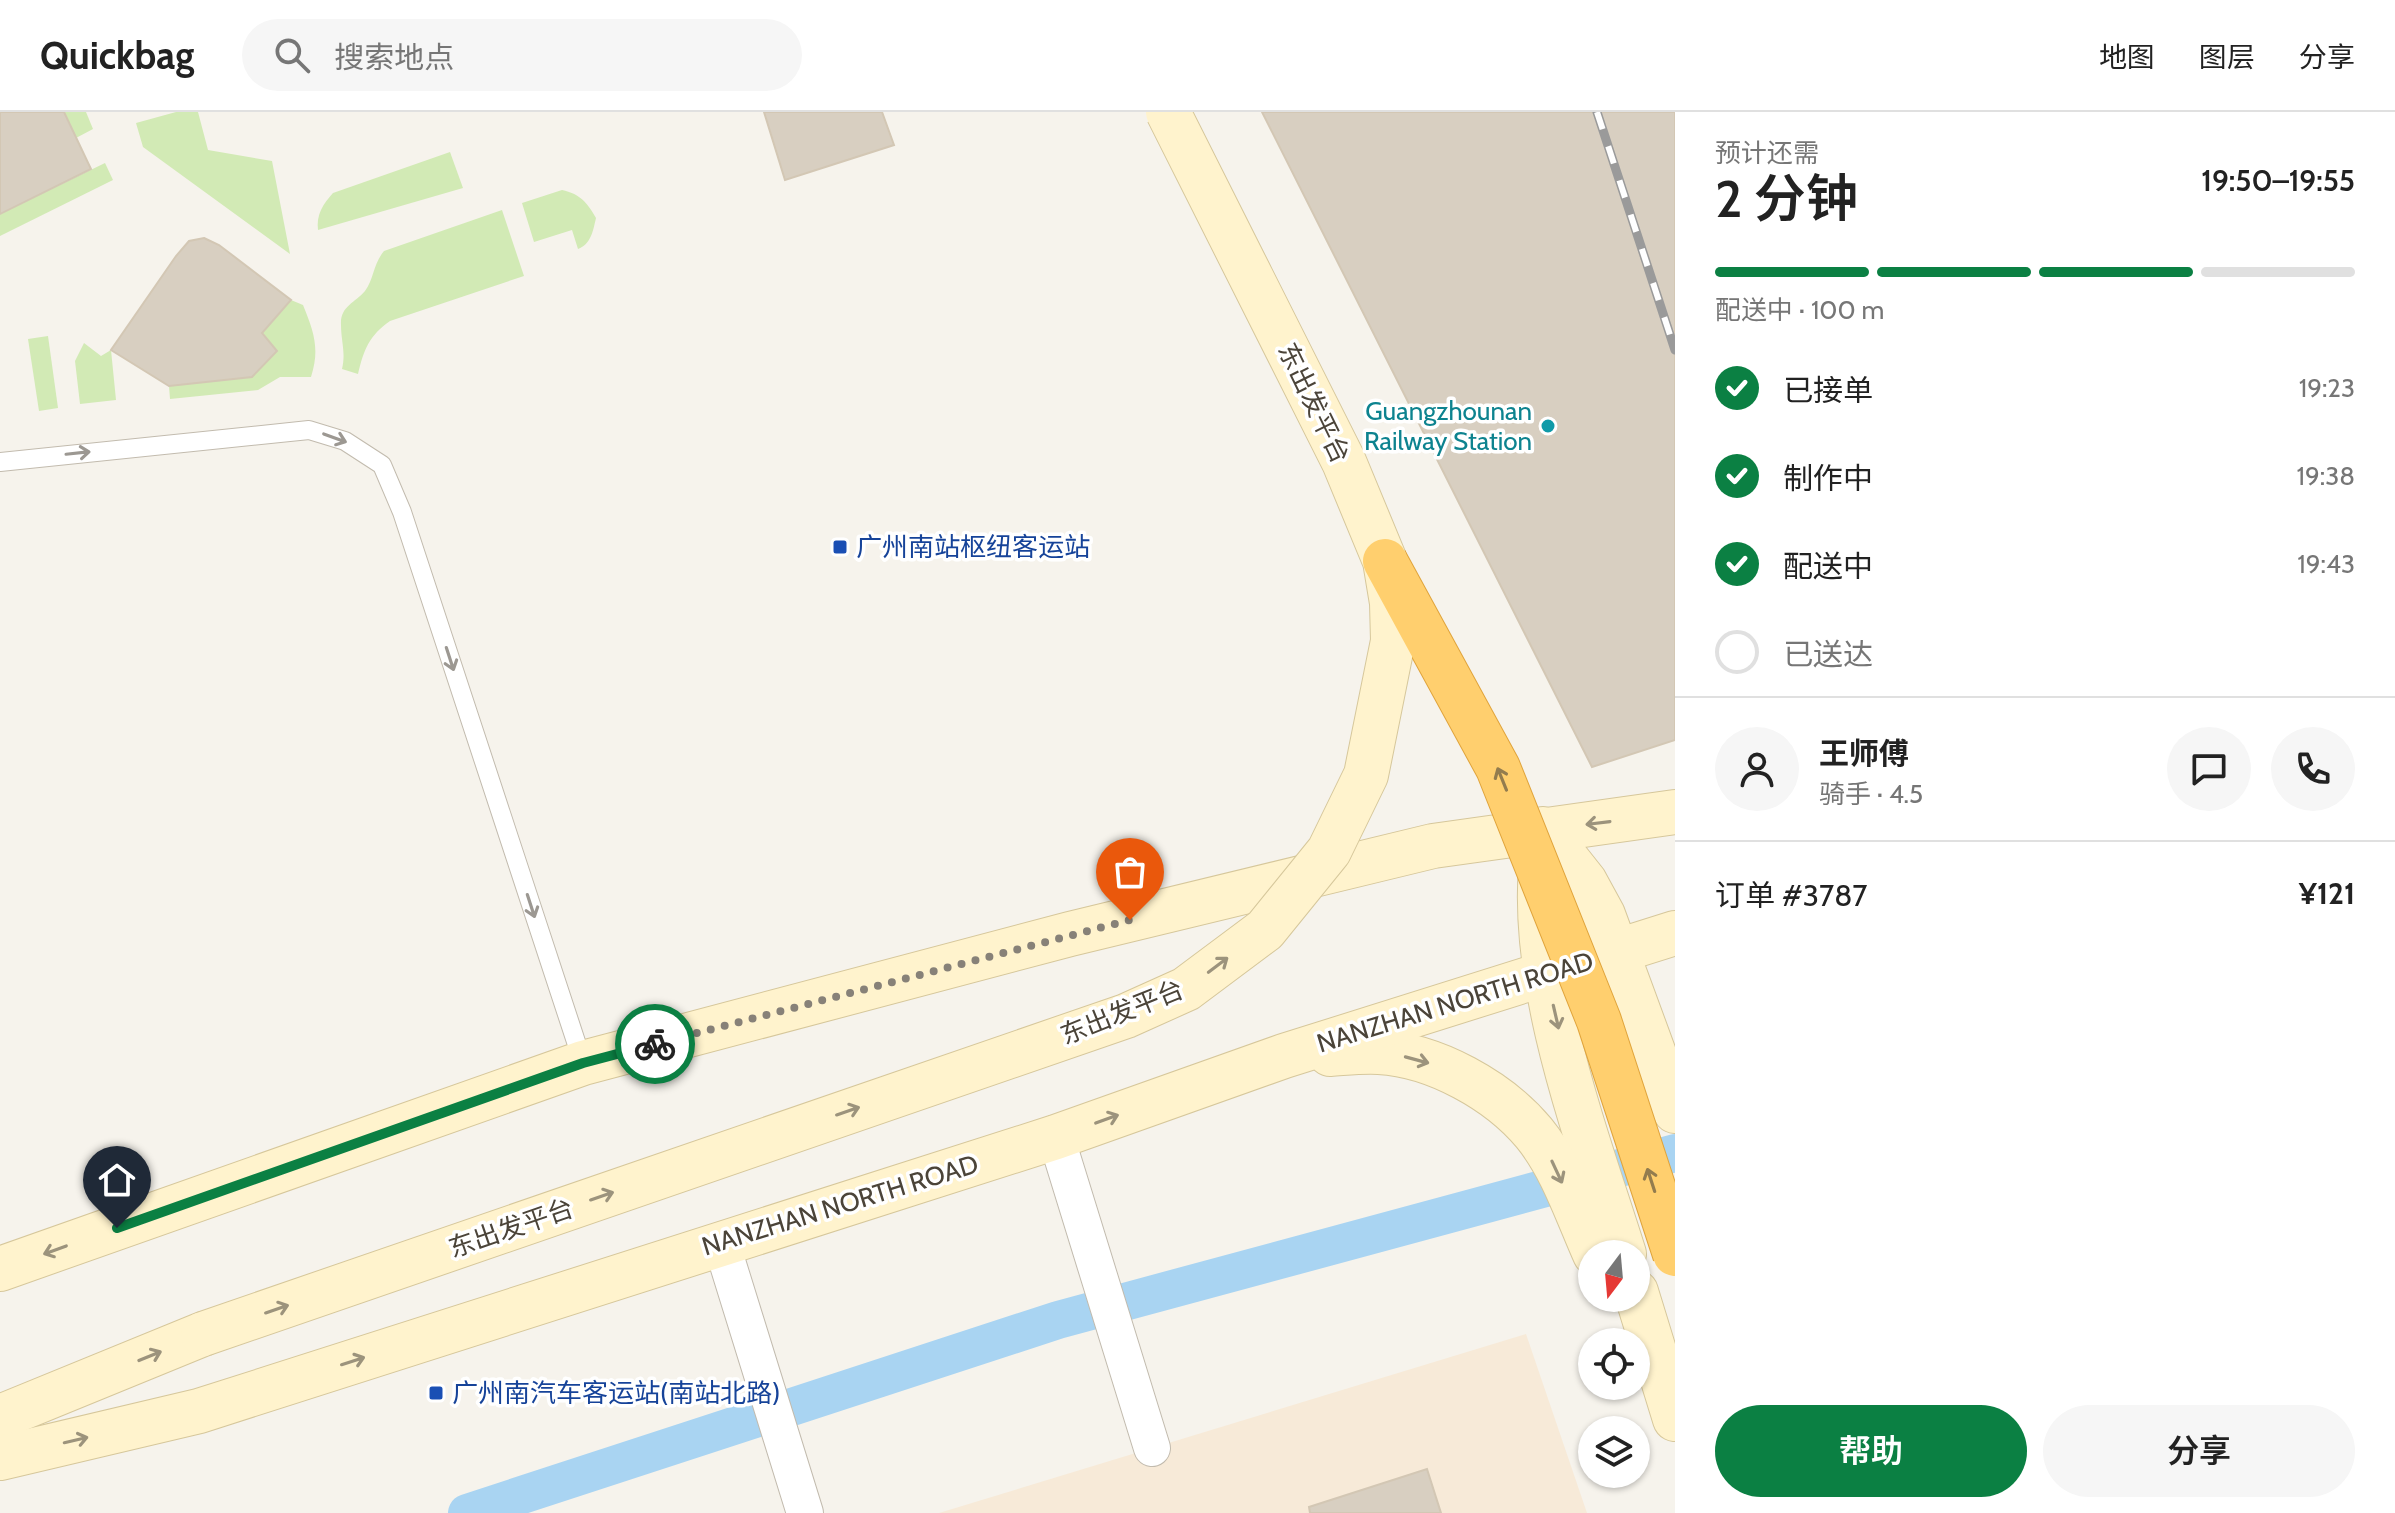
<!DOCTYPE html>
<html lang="zh">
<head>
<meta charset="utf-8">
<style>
	:root { --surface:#fff; --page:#f6f6f6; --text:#222; --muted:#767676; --line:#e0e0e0; --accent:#0b8043 }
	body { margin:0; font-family:Cabin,"Noto Sans SC",sans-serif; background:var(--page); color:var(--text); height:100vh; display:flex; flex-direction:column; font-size:30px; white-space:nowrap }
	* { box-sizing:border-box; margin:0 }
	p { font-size:26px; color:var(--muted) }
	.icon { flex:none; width:44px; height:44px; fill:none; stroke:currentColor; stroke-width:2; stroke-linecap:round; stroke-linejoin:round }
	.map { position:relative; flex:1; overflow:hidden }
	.drawer { display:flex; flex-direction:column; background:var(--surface); width:720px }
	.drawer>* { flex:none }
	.needle { width:52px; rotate:196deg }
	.controls { position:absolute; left:1578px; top:1128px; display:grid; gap:16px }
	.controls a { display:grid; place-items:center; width:72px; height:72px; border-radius:50%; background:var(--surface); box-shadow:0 2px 6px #0004; font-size:40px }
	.pin { position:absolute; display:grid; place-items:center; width:68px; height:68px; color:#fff; margin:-82px -34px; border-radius:50% 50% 50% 0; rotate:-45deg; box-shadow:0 0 8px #0007 }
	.pin .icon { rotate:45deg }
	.courier { position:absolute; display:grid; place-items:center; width:80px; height:80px; margin:-40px; border:6px solid #0b8043; border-radius:50%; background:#fff; color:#222; box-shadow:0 2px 10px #0007 }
	.summary em { font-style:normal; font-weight:600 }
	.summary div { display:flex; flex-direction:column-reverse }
	.summary { display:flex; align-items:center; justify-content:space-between; height:136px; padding:0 40px }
	h1 { font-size:52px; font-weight:600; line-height:60px }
	.bar { display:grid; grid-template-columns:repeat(4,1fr); gap:12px 8px; align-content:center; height:96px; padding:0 40px }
	.bar i { height:10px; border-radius:6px; background:var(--line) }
	.bar .on { background:var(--accent) }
	.bar p { grid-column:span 4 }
	.line { display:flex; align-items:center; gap:20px; padding:0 40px; border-top:2px solid var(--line) }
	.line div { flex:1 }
	.round { display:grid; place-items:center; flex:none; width:84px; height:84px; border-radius:42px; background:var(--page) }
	ol { padding:0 40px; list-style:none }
	li { display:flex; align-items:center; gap:24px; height:88px }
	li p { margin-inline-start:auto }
	li .icon { padding:8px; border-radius:50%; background:var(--accent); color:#fff; stroke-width:4 }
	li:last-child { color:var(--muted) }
	li i { width:44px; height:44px; border:4px solid var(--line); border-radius:50% }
	.primary-button { display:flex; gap:16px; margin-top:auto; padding:16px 40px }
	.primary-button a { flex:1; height:92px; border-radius:48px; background:var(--accent); color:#fff; font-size:32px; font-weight:600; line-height:92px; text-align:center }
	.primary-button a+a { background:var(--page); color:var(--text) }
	header { display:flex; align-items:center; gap:48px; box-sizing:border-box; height:112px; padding:0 40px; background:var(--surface); border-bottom:2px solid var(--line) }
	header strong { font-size:38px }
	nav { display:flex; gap:44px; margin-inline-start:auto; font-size:28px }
	.search { width:560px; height:72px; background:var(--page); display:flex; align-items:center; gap:20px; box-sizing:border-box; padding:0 28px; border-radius:44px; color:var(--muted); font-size:30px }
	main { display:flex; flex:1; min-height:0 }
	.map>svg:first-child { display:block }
</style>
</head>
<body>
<header>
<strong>Quickbag</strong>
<div class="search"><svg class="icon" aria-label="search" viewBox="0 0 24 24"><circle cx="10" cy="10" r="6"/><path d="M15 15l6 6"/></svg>搜索地点</div>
<nav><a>地图</a><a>图层</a><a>分享</a></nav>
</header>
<main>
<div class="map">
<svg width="1675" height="1401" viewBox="0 0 1675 1401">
	<rect width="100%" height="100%" fill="#f6f3ec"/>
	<path fill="#f7ead8" d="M1526 1222 1587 1401H939Z"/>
	<g fill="#d2eab5">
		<path d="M64 0H86L93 17 76 26Z"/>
		<path d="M176 0H198L208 38 272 49 290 142 143 35 136 11Z"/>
		<path d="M450 40 463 76 318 118C316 103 323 92 333 81Z"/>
		<path d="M105 51 113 68 0 124V102Z"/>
		<path d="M562 78C580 82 587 90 596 106 593 119 591 132 578 137L572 118 534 130 522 91Z"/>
		<path d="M502 98 524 164 390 209C369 224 364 237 358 262L342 257C346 241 341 229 341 213 340 194 355 191 365 179 374 167 373 152 384 139Z"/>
		<path d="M291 188 303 193C314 220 320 237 311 265H280L258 278 170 287 169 274 252 265 277 239 262 221Z"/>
		<path d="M48 224 58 296 39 299 28 227Z"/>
		<path d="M84 231 101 244 111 238 116 288 80 292 75 249Z"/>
	</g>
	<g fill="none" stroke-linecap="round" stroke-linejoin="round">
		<path stroke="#a9d4f2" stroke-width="38" d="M467 1401 1058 1208 1675 1041"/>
	</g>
	<g fill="#d8cfc1" stroke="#d3c7b4" stroke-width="2">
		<path d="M0 0H64L91 57 0 102Z"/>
		<path d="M764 0H882L894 33 785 68Z"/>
		<path d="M1262 0H1675V628L1592 655Z"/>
		<path d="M204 126 219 133 291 188 262 221 277 239 252 265 169 274 111 238 176 144 189 129Z"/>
		<path d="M1427 1357 1441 1401H1310L1309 1395Z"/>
	</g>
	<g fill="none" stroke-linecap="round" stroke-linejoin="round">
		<defs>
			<path id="lane" d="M0 350 309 318 345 329 382 353 402 400 583 951"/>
			<g id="street">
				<path d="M1056 1025 1152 1336"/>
				<path d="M721 1130 805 1401"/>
			</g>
			<g id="secondary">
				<path d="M1543 717 1585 770 1603 803 1675 999"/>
				<path d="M1541 756C1531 879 1587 1024 1624 1142"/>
				<path d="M1330 942C1346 941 1363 939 1379 940 1435 943 1499 979 1534 1021 1562 1055 1577 1102 1595 1142"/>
				<path d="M0 1157 583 951 1070 822 1433 734 1675 700"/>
				<path d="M1636 1180 1675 1307"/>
				<path d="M0 1305 203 1222"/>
				<path d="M0 1346 199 1299 1056 1025 1284 944 1675 821"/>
			</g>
		</defs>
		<use href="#lane" stroke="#c2bbae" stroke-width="20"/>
		<use href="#street" stroke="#c2bbae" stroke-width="38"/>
		<use href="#secondary" stroke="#d6c79b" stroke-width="46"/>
		<use href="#lane" stroke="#fff" stroke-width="18"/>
		<use href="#street" stroke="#fff" stroke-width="36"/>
		<use href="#secondary" stroke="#fff3cd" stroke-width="44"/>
		<defs>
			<path id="rail" d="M1597 0 1675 238"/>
		</defs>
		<use href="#rail" stroke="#9a9a9a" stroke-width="9"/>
		<use href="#rail" stroke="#fff" stroke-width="6" stroke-dasharray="18" stroke-linecap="butt"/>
		<defs>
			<path id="secondary-bridge" d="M203 1222 1126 904 1186 877 1265 818 1329 739 1366 663 1393 529 1392 491 1385 449 1344 350 1168 0"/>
			<path id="highway-bridge" d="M1385 449 1498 656 1599 909 1675 1142"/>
		</defs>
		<use href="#secondary-bridge" stroke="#d6c79b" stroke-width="46" stroke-linecap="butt"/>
		<use href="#highway-bridge" stroke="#e0a43c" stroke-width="46" stroke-linecap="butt"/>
		<use href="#secondary-bridge" stroke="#fff3cd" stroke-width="44"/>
		<use href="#highway-bridge" stroke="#ffcf6e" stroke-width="44"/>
	</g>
	<defs><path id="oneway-shaft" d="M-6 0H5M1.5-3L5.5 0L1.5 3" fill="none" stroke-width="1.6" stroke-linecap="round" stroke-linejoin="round" transform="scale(2)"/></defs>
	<g stroke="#9c9892">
		<use href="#oneway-shaft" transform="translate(335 326) rotate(20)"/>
		<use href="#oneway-shaft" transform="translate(78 341) rotate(-6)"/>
		<use href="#oneway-shaft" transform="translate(450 547) rotate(72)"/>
		<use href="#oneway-shaft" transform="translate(531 794) rotate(72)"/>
	</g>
	<g stroke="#937c4e">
		<use href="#oneway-shaft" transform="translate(1502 667) rotate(-112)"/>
		<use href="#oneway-shaft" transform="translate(1651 1068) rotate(-108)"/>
	</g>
	<g stroke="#9c937c">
		<use href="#oneway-shaft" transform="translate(1598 711) rotate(173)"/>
		<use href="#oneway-shaft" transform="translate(1218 853) rotate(-37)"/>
		<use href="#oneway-shaft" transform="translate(1556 905) rotate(77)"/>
		<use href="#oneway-shaft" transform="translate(1417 948) rotate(15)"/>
		<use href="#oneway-shaft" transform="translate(848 999) rotate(-19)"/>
		<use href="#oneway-shaft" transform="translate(1107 1007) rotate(-20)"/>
		<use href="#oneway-shaft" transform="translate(1557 1060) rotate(65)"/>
		<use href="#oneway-shaft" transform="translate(602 1084) rotate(-19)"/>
		<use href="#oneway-shaft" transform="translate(55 1138) rotate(160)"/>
		<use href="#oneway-shaft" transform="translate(277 1197) rotate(-19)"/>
		<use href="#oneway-shaft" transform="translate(150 1244) rotate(-22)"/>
		<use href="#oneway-shaft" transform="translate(353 1249) rotate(-18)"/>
		<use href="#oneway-shaft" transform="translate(76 1328) rotate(-13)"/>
	</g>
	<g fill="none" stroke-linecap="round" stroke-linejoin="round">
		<path stroke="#878178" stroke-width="8" stroke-dasharray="0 14.4" d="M655 932 1130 808"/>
		<path stroke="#0b8043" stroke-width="10" d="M117 1116 583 951 655 932"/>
	</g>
	<circle fill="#0f9aa8" stroke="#fff" stroke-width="3" cx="1548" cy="314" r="8"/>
	<g fill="#1a4fb4" stroke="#fff" stroke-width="3">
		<rect x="832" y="427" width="16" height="16" rx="4"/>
		<rect x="428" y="1273" width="16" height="16" rx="4"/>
	</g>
	<g text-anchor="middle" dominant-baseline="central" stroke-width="7" stroke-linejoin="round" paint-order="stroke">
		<g font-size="26" fill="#4b4439" stroke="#fff">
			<text transform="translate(1314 291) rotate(64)">东出发平台</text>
			<text transform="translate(1455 890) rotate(-17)">NANZHAN NORTH ROAD</text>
			<text transform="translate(1122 900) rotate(-22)">东出发平台</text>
			<text transform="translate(840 1093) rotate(-17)">NANZHAN NORTH ROAD</text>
			<text transform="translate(511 1116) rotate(-19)">东出发平台</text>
		</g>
		<g font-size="26" fill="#0d838f" stroke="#fff" text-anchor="end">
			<text x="1532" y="299">Guangzhounan<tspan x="1532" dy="30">Railway Station</tspan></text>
		</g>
		<g font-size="26" fill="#164399" stroke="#fff" text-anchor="start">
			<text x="856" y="435">广州南站枢纽客运站</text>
			<text x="452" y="1281">广州南汽车客运站(南站北路)</text>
		</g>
	</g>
</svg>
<div class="controls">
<a><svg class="needle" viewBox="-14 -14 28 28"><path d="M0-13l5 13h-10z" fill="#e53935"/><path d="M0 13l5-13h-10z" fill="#767676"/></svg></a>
<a><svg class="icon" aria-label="locate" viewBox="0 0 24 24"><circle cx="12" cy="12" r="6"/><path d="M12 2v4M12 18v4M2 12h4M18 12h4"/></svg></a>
<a><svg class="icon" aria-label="layers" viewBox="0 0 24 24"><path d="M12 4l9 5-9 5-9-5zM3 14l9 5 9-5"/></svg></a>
</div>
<div class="pin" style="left:1130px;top:808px;background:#ea580c"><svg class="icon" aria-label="bag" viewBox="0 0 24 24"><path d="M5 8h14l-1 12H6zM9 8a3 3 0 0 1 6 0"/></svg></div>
<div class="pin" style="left:117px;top:1116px;background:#1f2937"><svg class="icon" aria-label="home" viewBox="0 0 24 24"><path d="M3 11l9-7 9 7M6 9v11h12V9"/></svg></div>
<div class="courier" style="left:655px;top:932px"><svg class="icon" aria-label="bike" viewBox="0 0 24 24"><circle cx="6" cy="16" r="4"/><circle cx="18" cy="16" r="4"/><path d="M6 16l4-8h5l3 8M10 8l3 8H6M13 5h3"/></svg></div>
</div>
<section class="drawer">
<div class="summary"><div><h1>2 分钟</h1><p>预计还需</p></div><em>19:50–19:55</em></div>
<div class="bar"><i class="on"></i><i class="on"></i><i class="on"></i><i></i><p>配送中 · 100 m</p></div>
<ol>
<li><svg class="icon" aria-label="check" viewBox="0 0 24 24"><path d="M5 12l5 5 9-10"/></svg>已接单<p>19:23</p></li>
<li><svg class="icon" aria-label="check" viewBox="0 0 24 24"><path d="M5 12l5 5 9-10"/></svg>制作中<p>19:38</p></li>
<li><svg class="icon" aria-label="check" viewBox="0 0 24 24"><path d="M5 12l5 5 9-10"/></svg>配送中<p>19:43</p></li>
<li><i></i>已送达</li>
</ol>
<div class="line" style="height:144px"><a class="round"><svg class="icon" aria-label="person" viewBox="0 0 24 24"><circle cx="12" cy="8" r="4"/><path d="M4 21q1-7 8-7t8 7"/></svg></a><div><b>王师傅</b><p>骑手 · 4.5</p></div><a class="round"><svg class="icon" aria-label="chat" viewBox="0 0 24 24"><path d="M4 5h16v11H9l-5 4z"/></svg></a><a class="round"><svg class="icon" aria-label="phone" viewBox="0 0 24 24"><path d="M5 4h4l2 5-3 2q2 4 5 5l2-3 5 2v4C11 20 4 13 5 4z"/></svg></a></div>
<div class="line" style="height:104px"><div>订单 #3787</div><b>¥121</b></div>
<div class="primary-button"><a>帮助</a><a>分享</a></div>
</section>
</main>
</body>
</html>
